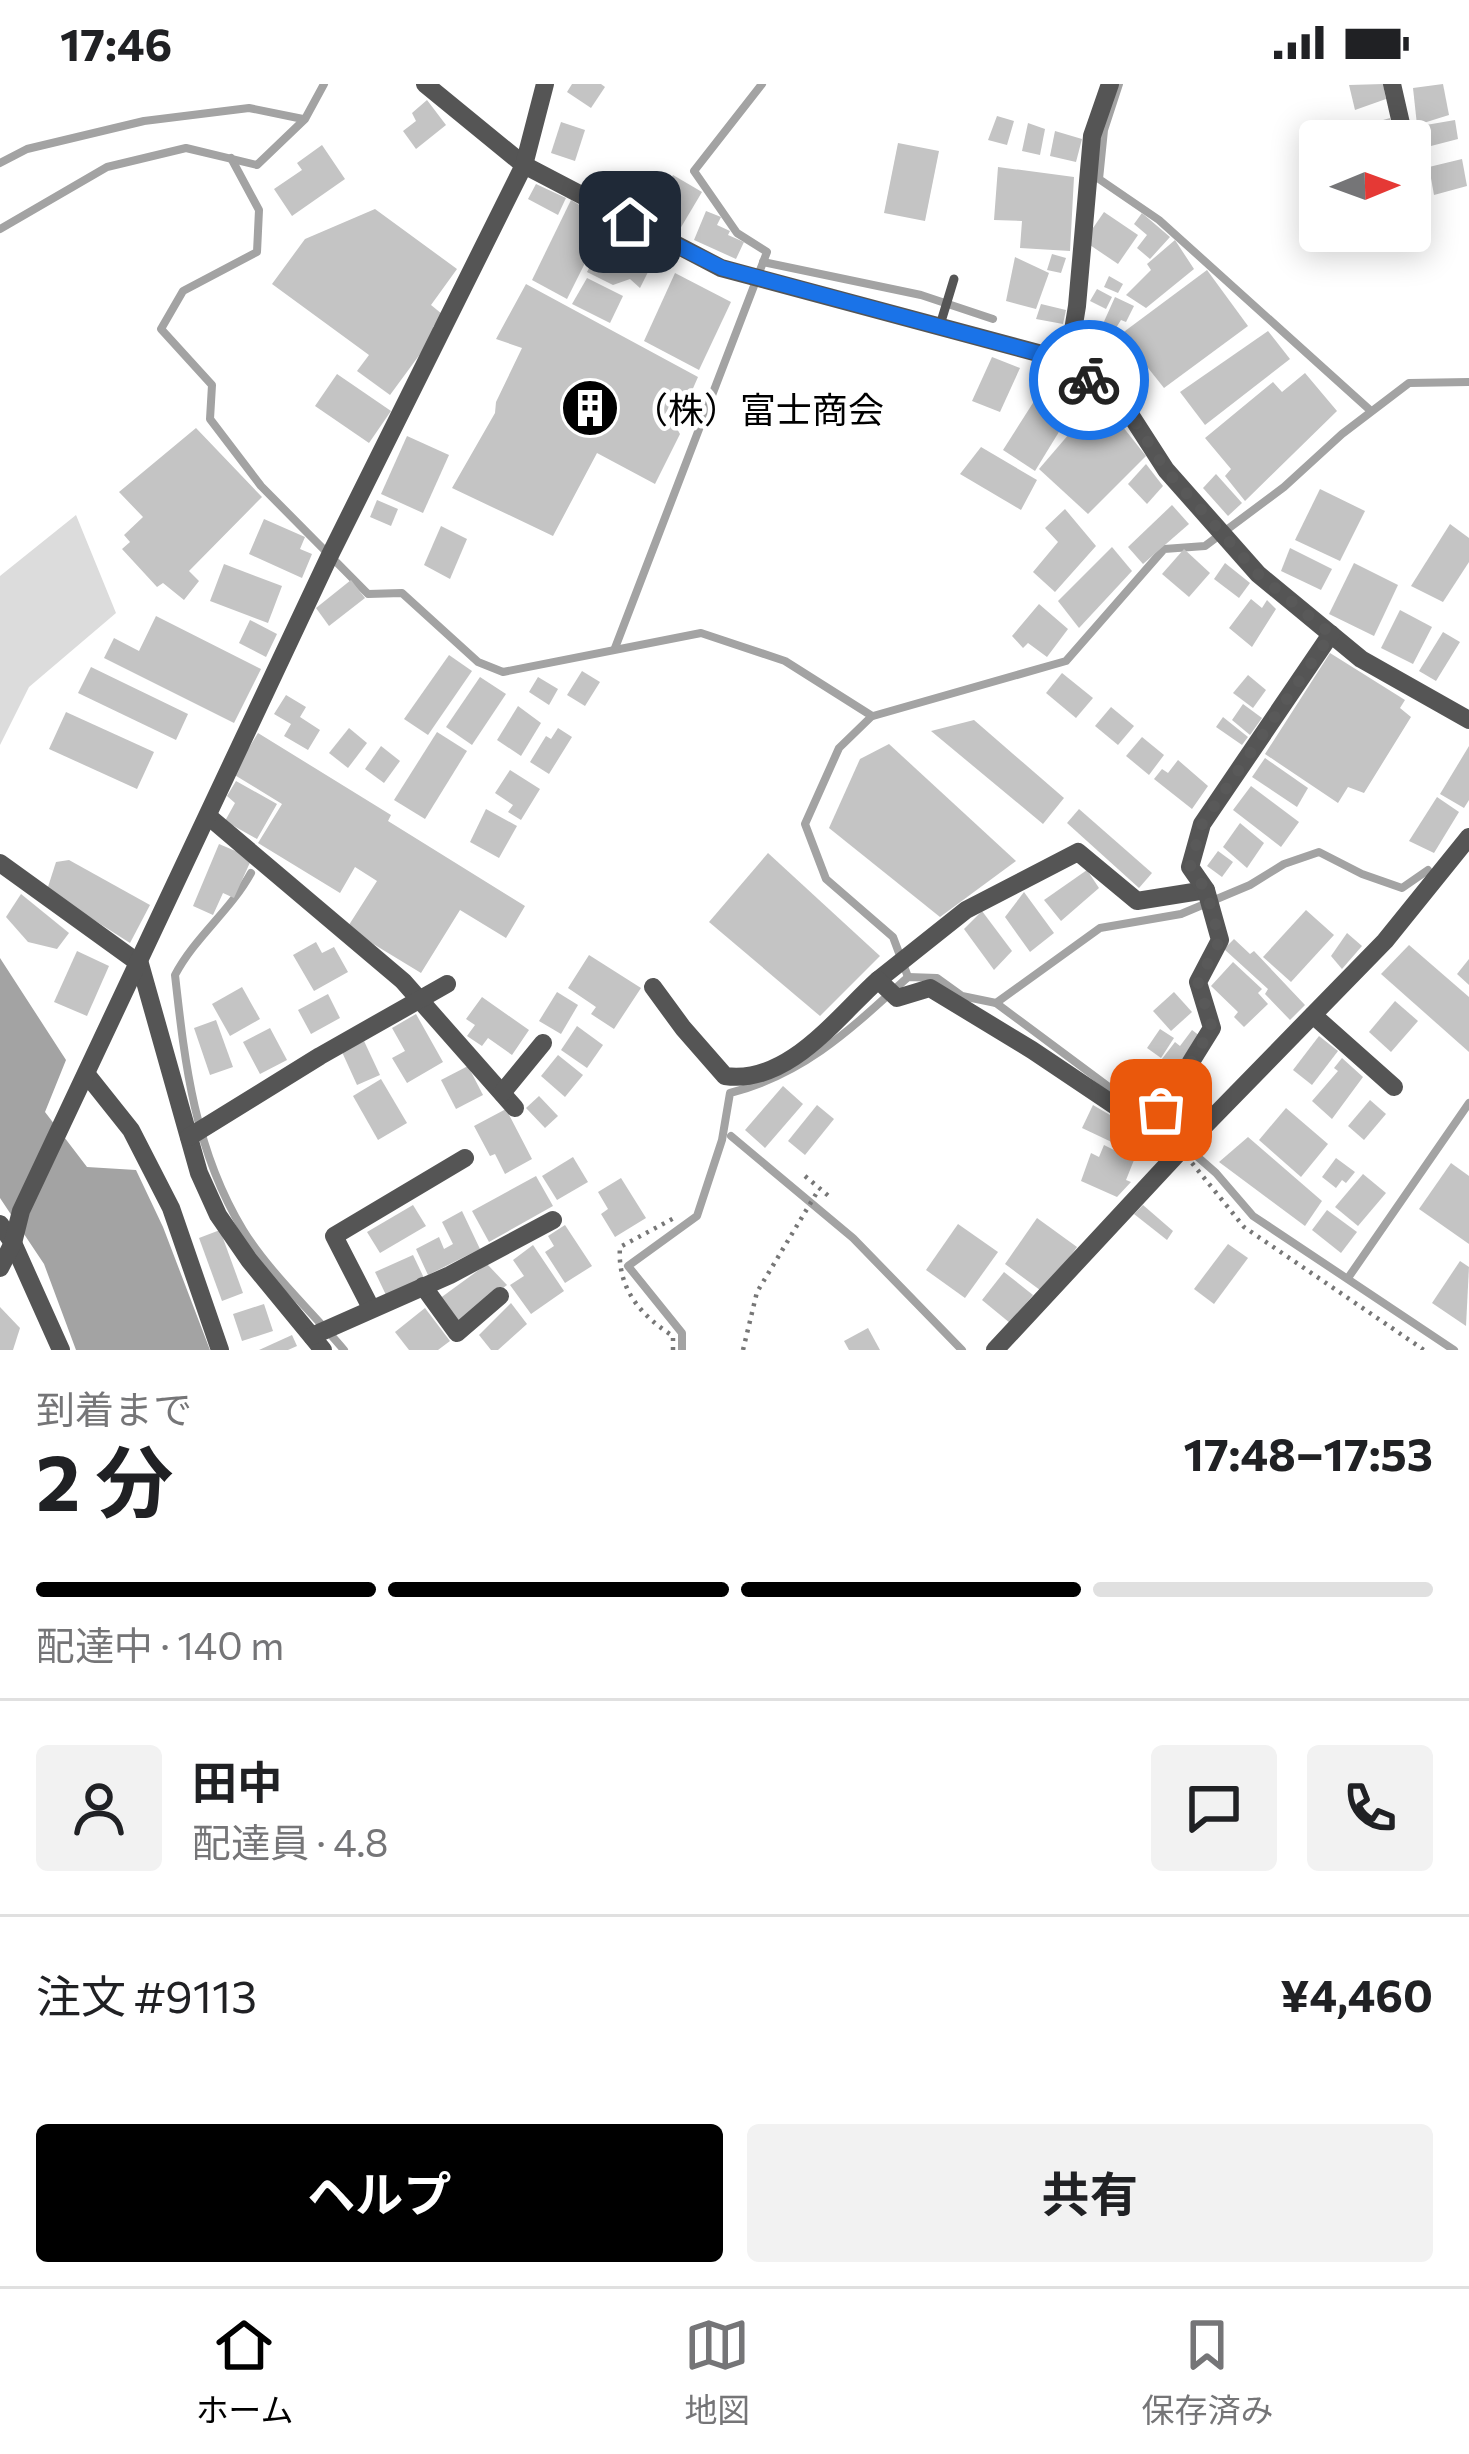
<!DOCTYPE html>
<html lang="ja">
<head>
<meta charset="utf-8">
<style>
	:root { --surface:#fff; --page:#f2f2f2; --text:#202124; --muted:#757577; --line:#e0e0e0; --accent:#000 }
	body { margin:0; font-family:Commissioner,"Noto Sans JP",sans-serif; background:var(--page); color:var(--text); height:100vh; display:flex; flex-direction:column; font-size:45px; white-space:nowrap }
	* { box-sizing:border-box; margin:0 }
	p { font-size:39px; color:var(--muted) }
	.icon { flex:none; width:66px; height:66px; fill:none; stroke:currentColor; stroke-width:2; stroke-linecap:round; stroke-linejoin:round }
	.map { position:relative; height:1266px; overflow:hidden }
	.drawer { display:flex; flex-direction:column; background:var(--surface); flex:1 }
	.drawer>* { flex:none }
	.needle { width:78px; rotate:89deg }
	.tools { position:absolute; left:1299px; top:36px; display:grid; gap:24px }
	.tools a { display:grid; place-items:center; width:132px; height:132px; border-radius:12px; background:var(--surface); box-shadow:0 6px 30px #0003; font-size:60px }
	.pin { position:absolute; display:grid; place-items:center; width:102px; height:102px; color:#fff; margin:-51px; border-radius:24px; box-shadow:0 6px 18px #0006 }
	.courier { position:absolute; display:grid; place-items:center; width:120px; height:120px; margin:-60px; border:9px solid #1a73e8; border-radius:50%; background:#fff; color:#222; box-shadow:0 3px 15px #0007 }
	.overview em { font-style:normal; font-weight:700 }
	.overview div { display:flex; flex-direction:column-reverse }
	.overview { display:flex; align-items:center; justify-content:space-between; height:204px; padding:0 36px }
	h1 { font-size:78px; font-weight:700; line-height:90px }
	.bar { display:grid; grid-template-columns:repeat(4,1fr); gap:18px 12px; align-content:center; height:144px; padding:0 36px }
	.bar i { height:15px; border-radius:9px; background:var(--line) }
	.bar .selected { background:var(--accent) }
	.bar p { grid-column:span 4 }
	.line { display:flex; align-items:center; gap:30px; padding:0 36px; border-top:3px solid var(--line) }
	.line div { flex:1 }
	.round { display:grid; place-items:center; flex:none; width:126px; height:126px; border-radius:12px; background:var(--page) }
	.cta { display:flex; gap:24px; margin-top:auto; padding:24px 36px }
	.cta a { flex:1; height:138px; border-radius:12px; background:var(--accent); color:#fff; font-size:48px; font-weight:700; line-height:138px; text-align:center }
	.cta a+a { background:var(--page); color:var(--text) }
	.status { display:flex; justify-content:space-between; align-items:center; height:84px; padding:0 60px; background:var(--surface); direction:ltr }
	.status svg { height:33px; fill:currentColor }
	.menu { display:flex; justify-content:space-around; align-items:center; height:168px; border-top:3px solid var(--line); background:var(--surface); font-size:33px; color:var(--muted) }
	.menu a { display:grid; justify-items:center; gap:6px }
	.menu .selected { color:var(--accent) }
	.map>svg:first-child { display:block }
</style>
</head>
<body>
<div class="status"><b>17:46</b><svg viewBox="0 0 49 12"><path d="M0 12V9h3v3zM5 12V6h3v6zM10 12V3h3v9zM15 12V0h3v12zM26 1h20v11H26zM47 4h2v5h-2z"/></svg></div>
<div class="map">
<svg width="1469" height="1266" viewBox="0 0 1469 1266">
	<rect width="100%" height="100%" fill="#fff"/>
	<path fill="#dcdcdc" d="M76 431 116 529 29 603 0 661V492Z"/>
	<path fill="#a3a3a3" d="M0 874 66 976 45 1028 87 1083 136 1086 163 1143 210 1266H76L44 1180 0 1114Z"/>
	<g fill="none" stroke-linecap="round" stroke-linejoin="round">
		<g stroke="#a3a3a3" stroke-width="8">
			<path d="M1119 0 1104 46 1099 95 1159 136 1371 327"/>
			<path d="M231 74 259 126 257 168 183 207 161 245 212 301 210 335 261 402 368 510 402 509 478 578 503 588 701 549 785 577 872 632 839 664 805 740 826 795 893 853 908 893"/>
			<path d="M0 79 27 65 144 37 249 24 303 35"/>
			<path d="M0 145 107 83 186 64 257 81 305 35 324 0"/>
			<path d="M763 178 921 211 993 235"/>
			<path d="M615 564 767 168 737 149 694 87 762 0"/>
			<path d="M873 632 1066 577 1164 465 1205 462 1284 403 1342 350 1409 299 1469 298"/>
			<path d="M251 789C230 827 195 853 175 891 185 981 195 1067 243 1146 268 1187 313 1229 344 1266"/>
			<path d="M996 919 1164 1044"/>
			<path d="M731 1052 853 1154 962 1266"/>
			<path d="M1184 1061 1216 1089 1253 1132 1454 1266"/>
			<path d="M1348 1194 1469 1019"/>
			<path d="M682 1266V1249L628 1182 697 1132 722 1056 730 1009C805 990 852 944 908 893L937 894 962 912 996 919 1100 844 1181 830 1250 801 1284 780 1319 768 1362 790 1402 804 1428 786"/>
		</g>
	</g>
	<g fill="#c4c4c4">
		<path d="M572 0H601L605 3 591 24 567 8Z"/>
		<path d="M1383 0 1386 15 1355 26 1349 1Z"/>
		<path d="M1443 0 1449 31 1417 41 1413 4Z"/>
		<path d="M427 16 446 41 416 65 403 47 416 37 412 29Z"/>
		<path d="M997 32 1014 37 1007 61 988 56Z"/>
		<path d="M1390 34 1396 57H1363L1359 43Z"/>
		<path d="M1455 36 1458 55 1431 62 1426 41Z"/>
		<path d="M561 38 585 46 575 77 551 69Z"/>
		<path d="M1028 39 1045 45 1040 71 1022 67Z"/>
		<path d="M1055 47 1082 55 1076 78 1050 72Z"/>
		<path d="M898 59 939 67 925 137 884 129Z"/>
		<path d="M322 61 345 95 292 132 274 105 302 86 297 79Z"/>
		<path d="M1462 75 1467 102 1434 111 1429 83Z"/>
		<path d="M998 83 1074 93 1070 167 1020 164 1022 137 994 136Z"/>
		<path d="M673 91 702 108 677 150 648 133Z"/>
		<path d="M536 100 566 114 558 131 528 115Z"/>
		<path d="M571 116 606 137 567 215 532 196Z"/>
		<path d="M1410 117 1414 126 1422 123 1425 136 1410 141Z"/>
		<path d="M375 125 457 185 431 221 442 230 433 243 437 247 390 311 357 287 369 271 272 200 305 155Z"/>
		<path d="M706 127 721 133 717 141 730 147 728 151 744 158 736 175 694 156Z"/>
		<path d="M1104 128 1138 151 1118 180 1084 157Z"/>
		<path d="M1142 129 1170 153 1150 175 1137 164 1147 151 1134 140Z"/>
		<path d="M615 137 628 144 627 149 659 166 640 204 630 195 613 201 587 188Z"/>
		<path d="M1175 156 1194 185 1146 224 1126 211 1151 186 1147 180Z"/>
		<path d="M1052 170 1066 174 1061 189 1047 186Z"/>
		<path d="M1015 173 1049 189 1036 225 1006 217Z"/>
		<path d="M1207 186 1248 242 1164 304 1121 250Z"/>
		<path d="M675 189 731 218 699 286 644 257Z"/>
		<path d="M1109 192 1123 200 1118 209 1104 203Z"/>
		<path d="M587 194 623 212 610 239 572 220Z"/>
		<path d="M526 200 698 293 676 343 680 350 655 400 597 369 553 452 452 404 495 329 496 318 522 264 496 255Z"/>
		<path d="M1097 205 1112 213 1106 225 1090 217Z"/>
		<path d="M1115 213 1134 222 1126 238 1121 236 1114 247 1102 242Z"/>
		<path d="M1041 220 1066 226 1063 240 1036 235Z"/>
		<path d="M1089 242 1108 253 1098 278 1085 270 1090 260 1082 256Z"/>
		<path d="M1268 247 1290 275 1205 341 1180 308Z"/>
		<path d="M992 273 1020 284 1000 328 972 317Z"/>
		<path d="M1054 286 1084 307 1035 387 1003 366Z"/>
		<path d="M1305 289 1337 327 1245 417 1225 392 1231 385 1205 354 1273 298 1282 308Z"/>
		<path d="M337 290 391 327 369 359 315 322Z"/>
		<path d="M1100 314 1146 372 1088 430 1039 385Z"/>
		<path d="M196 344 262 413 189 487 199 497 184 516 163 499 157 503 122 465 130 458 124 451 143 433 119 408Z"/>
		<path d="M407 352 449 371 423 429 381 410Z"/>
		<path d="M981 363 1037 396 1021 426 960 390Z"/>
		<path d="M1146 380 1163 402 1147 420 1128 400Z"/>
		<path d="M1216 390 1242 419 1228 432 1203 404Z"/>
		<path d="M1320 405 1365 427 1340 477 1295 456Z"/>
		<path d="M377 416 398 425 391 442 370 433Z"/>
		<path d="M1172 421 1189 440 1143 480 1128 463Z"/>
		<path d="M1065 425 1096 462 1055 508 1033 488 1058 458 1045 444Z"/>
		<path d="M264 435 305 453 300 465 312 470 302 494 249 470Z"/>
		<path d="M1450 440 1469 454V478L1443 518 1411 502Z"/>
		<path d="M441 442 467 455 450 495 424 481Z"/>
		<path d="M1112 463 1132 487 1079 544 1058 517Z"/>
		<path d="M1290 464 1332 485 1321 506 1281 487Z"/>
		<path d="M1184 465 1210 489 1189 513 1162 490Z"/>
		<path d="M1225 479 1250 499 1239 514 1214 495Z"/>
		<path d="M1354 479 1398 501 1374 552 1329 530Z"/>
		<path d="M224 480 282 502 268 539 210 517Z"/>
		<path d="M351 496 365 514 329 542 316 524Z"/>
		<path d="M1251 515 1262 524 1267 516 1276 525 1252 563 1229 544Z"/>
		<path d="M1039 520 1068 545 1047 573 1028 559 1023 564 1012 552Z"/>
		<path d="M1400 526 1432 543 1413 580 1381 564Z"/>
		<path d="M156 532 261 585 234 639 104 574 114 554 139 567Z"/>
		<path d="M250 536 277 550 266 573 239 559Z"/>
		<path d="M1443 548 1460 558 1436 597 1419 587Z"/>
		<path d="M1330 569 1405 616 1400 624 1411 633 1364 709 1348 703 1338 719 1265 670Z"/>
		<path d="M449 571 472 587 428 651 404 635Z"/>
		<path d="M91 583 188 630 176 656 78 609Z"/>
		<path d="M582 587 600 598 585 622 567 611Z"/>
		<path d="M1062 589 1093 614 1076 634 1046 609Z"/>
		<path d="M1248 591 1266 606 1253 624 1233 609Z"/>
		<path d="M480 593 506 610 472 661 446 643Z"/>
		<path d="M538 593 558 605 549 621 529 608Z"/>
		<path d="M286 611 306 623 300 633 320 646 308 666 284 652 291 640 274 630Z"/>
		<path d="M1243 620 1262 634 1250 651 1232 636Z"/>
		<path d="M518 622 541 639 521 672 497 656Z"/>
		<path d="M1111 623 1134 642 1118 661 1095 642Z"/>
		<path d="M66 628 154 668 137 705 49 665Z"/>
		<path d="M1223 633 1248 653 1242 661 1216 643Z"/>
		<path d="M974 636 1064 714 1043 740 931 647Z"/>
		<path d="M349 644 367 659 348 684 329 669Z"/>
		<path d="M558 644 572 653 549 690 530 678 546 652 551 655Z"/>
		<path d="M437 648 467 667 425 735 394 716Z"/>
		<path d="M258 649 391 731 388 737 525 822 506 854 460 826 421 889 347 844 377 797 355 783 340 809 258 759 282 720 233 690Z"/>
		<path d="M1142 653 1164 671 1149 691 1126 672Z"/>
		<path d="M889 660 1016 777 940 833 829 744 860 675Z"/>
		<path d="M381 662 400 677 384 699 365 685Z"/>
		<path d="M1469 662V716L1464 724 1440 710Z"/>
		<path d="M1265 674 1308 704 1297 723 1252 693Z"/>
		<path d="M1178 676 1208 702 1192 725 1154 695 1162 685 1168 689Z"/>
		<path d="M510 686 540 705 521 736 508 728 513 721 495 709Z"/>
		<path d="M236 697 277 720 257 755 225 737 235 719 227 712Z"/>
		<path d="M1251 702 1299 738 1281 763 1233 726Z"/>
		<path d="M1437 713 1459 728 1434 769 1409 757Z"/>
		<path d="M486 725 517 742 499 774 470 758Z"/>
		<path d="M1079 725 1152 789 1139 804 1067 739Z"/>
		<path d="M1240 739 1264 759 1247 784 1223 763Z"/>
		<path d="M219 760 252 774 234 814 223 809 213 831 193 822Z"/>
		<path d="M1218 767 1233 778 1222 793 1207 782Z"/>
		<path d="M768 769 880 872 820 932 709 838Z"/>
		<path d="M69 776 150 821 130 859 47 806 56 778Z"/>
		<path d="M1087 786 1099 804 1061 837 1044 816Z"/>
		<path d="M1024 808 1054 849 1030 868 1005 833Z"/>
		<path d="M21 810 69 849 57 865 28 858 6 833Z"/>
		<path d="M1306 826 1334 851 1291 898 1263 873Z"/>
		<path d="M982 827 1012 867 994 886 964 845Z"/>
		<path d="M1347 849 1362 862 1342 885 1331 872Z"/>
		<path d="M1234 855 1250 870 1254 867 1305 921 1290 936 1265 910 1268 905 1224 865Z"/>
		<path d="M316 858 322 869 334 863 348 888 314 907 293 871Z"/>
		<path d="M1409 861 1469 913V968L1381 890Z"/>
		<path d="M77 867 109 882 87 932 54 918Z"/>
		<path d="M589 871 641 904 614 945 591 930 596 923 568 904Z"/>
		<path d="M1469 875V901L1457 890Z"/>
		<path d="M1233 878 1262 905 1258 909 1268 920 1244 943 1234 933 1238 928 1211 902Z"/>
		<path d="M242 903 260 935 230 952 212 920Z"/>
		<path d="M557 908 578 921 561 950 539 937Z"/>
		<path d="M1174 908 1192 928 1171 947 1153 927Z"/>
		<path d="M328 910 340 934 311 950 298 926Z"/>
		<path d="M482 913 529 946 512 971 488 954 482 962 467 952 475 941 466 935Z"/>
		<path d="M1395 917 1418 937 1391 968 1369 948Z"/>
		<path d="M416 930 443 978 407 999 392 974 405 967 392 944Z"/>
		<path d="M216 936 233 983 210 991 194 944Z"/>
		<path d="M577 942 603 961 587 984 561 966Z"/>
		<path d="M270 944 287 976 260 990 243 958Z"/>
		<path d="M1160 945 1174 954 1161 974 1147 964Z"/>
		<path d="M1192 946 1200 952 1167 994 1155 984 1175 958 1180 962Z"/>
		<path d="M1319 952 1338 967 1312 1001 1293 986Z"/>
		<path d="M364 957 380 991 357 1001 342 968Z"/>
		<path d="M558 971 583 991 565 1013 541 992Z"/>
		<path d="M1342 974 1363 993 1332 1035 1312 1017 1338 987 1334 984Z"/>
		<path d="M468 982 483 1011 456 1025 441 996Z"/>
		<path d="M381 995 407 1039 378 1056 353 1012Z"/>
		<path d="M783 1002 803 1020 765 1064 745 1046Z"/>
		<path d="M539 1012 558 1032 545 1044 526 1024Z"/>
		<path d="M1370 1016 1386 1030 1364 1056 1348 1042Z"/>
		<path d="M817 1021 834 1035 805 1071 788 1057Z"/>
		<path d="M1093 1021 1144 1051 1137 1070 1082 1044Z"/>
		<path d="M1286 1024 1328 1060 1301 1093 1259 1056Z"/>
		<path d="M506 1025 532 1075 505 1090 495 1070 490 1072 474 1042Z"/>
		<path d="M1248 1053 1322 1117 1305 1142 1219 1078Z"/>
		<path d="M1104 1061 1134 1076 1126 1096 1131 1098 1117 1113 1081 1097 1091 1069 1099 1073Z"/>
		<path d="M573 1073 588 1098 557 1116 542 1092Z"/>
		<path d="M1336 1074 1355 1088 1346 1099 1342 1096 1336 1104 1322 1093Z"/>
		<path d="M1451 1079 1469 1092V1160L1419 1125Z"/>
		<path d="M1363 1090 1386 1109 1358 1142 1335 1123Z"/>
		<path d="M536 1092 553 1122 489 1158 472 1127Z"/>
		<path d="M621 1094 646 1134 615 1153 601 1130 608 1125 598 1108Z"/>
		<path d="M413 1121 426 1142 380 1169 367 1148Z"/>
		<path d="M1143 1121 1173 1147 1167 1156 1134 1130Z"/>
		<path d="M1327 1126 1357 1148 1341 1169 1312 1146Z"/>
		<path d="M462 1127 480 1165 428 1191 416 1165 439 1153 444 1165 453 1160 442 1138Z"/>
		<path d="M1037 1134 1077 1163 1044 1209 1005 1180Z"/>
		<path d="M958 1140 998 1168 965 1214 926 1186Z"/>
		<path d="M565 1141 592 1182 565 1199 545 1168 554 1162 548 1152Z"/>
		<path d="M220 1146 243 1209 222 1217 199 1154Z"/>
		<path d="M1228 1160 1248 1174 1214 1220 1194 1205Z"/>
		<path d="M533 1161 564 1207 531 1230 510 1201 524 1192 513 1176Z"/>
		<path d="M413 1171 424 1194 386 1211 375 1188Z"/>
		<path d="M1460 1177 1469 1183 1466 1242 1432 1219Z"/>
		<path d="M487 1180 507 1201 459 1238 439 1215Z"/>
		<path d="M1004 1188 1033 1211 1010 1239 982 1216Z"/>
		<path d="M511 1219 527 1240 498 1266H491L479 1251Z"/>
		<path d="M264 1220 273 1247 242 1257 233 1230Z"/>
		<path d="M0 1223 20 1244 13 1266H0Z"/>
		<path d="M425 1224 450 1257 438 1266H409L395 1248Z"/>
		<path d="M868 1244 880 1266H849L844 1257Z"/>
		<path d="M292 1251 297 1262 288 1266H259Z"/>
	</g>
	<g fill="none" stroke-linecap="round" stroke-linejoin="round">
		<g stroke="#777" stroke-width="4.5" stroke-dasharray="3 6" stroke-linecap="butt">
			<path d="M1192 1079 1244 1143 1424 1266"/>
			<path d="M805 1092 831 1114"/>
			<path d="M673 1266V1252C640 1231 617 1204 620 1163L676 1133"/>
			<path d="M743 1266 757 1208 819 1105"/>
		</g>
		<path stroke="#555" stroke-width="9" d="M940 241 954 195"/>
		<g stroke="#555" stroke-width="18">
			<path d="M425 0 524 81 721 184 1068 277 1128 327 1166 386 1258 490 1361 575 1469 636"/>
			<path d="M1392 0 1405 57"/>
			<path d="M1410 79 1417 109"/>
			<path d="M1068 277 1077 222 1092 52 1110 0"/>
			<path d="M208 732 403 897 515 1024"/>
			<path d="M0 779 140 880 199 1089 218 1131 249 1176 323 1266"/>
			<path d="M878 896 966 826 1078 768 1137 817 1206 806"/>
			<path d="M653 903 683 944 725 992C788 1001 836 934 878 896L897 914 930 904 1032 966 1181 1066"/>
			<path d="M1313 931 1394 1003"/>
			<path d="M88 992 131 1046 171 1124 220 1266"/>
			<path d="M502 1009 543 959"/>
			<path d="M189 1053 320 972 447 900"/>
			<path d="M1185 1061 1161 1026 1212 944 1198 898 1220 856 1206 806 1190 783 1202 740 1331 550"/>
			<path d="M0 1140 13 1159 61 1266"/>
			<path d="M0 1184 13 1159 21 1127 330 471 524 81 545 0"/>
			<path d="M423 1202 457 1249 500 1212"/>
			<path d="M371 1224 334 1152 465 1074"/>
			<path d="M312 1252 450 1191 553 1136"/>
			<path d="M995 1266 1181 1066 1385 857 1469 753"/>
		</g>
	</g>
	<g fill="none" stroke-linecap="round" stroke-linejoin="round">
		<path stroke="#595959" stroke-width="12" stroke-dasharray="0 21.6" d="M1089 296 1128 327 1166 386 1258 490 1331 550 1202 740 1190 783 1206 806 1220 856 1198 898 1212 944 1161 1026"/>
		<path stroke="#1a73e8" stroke-width="15" d="M630 138 722 184 1067 277 1089 296"/>
	</g>
	<defs>
		<symbol id="building-disc" viewBox="-11 -11 22 22"><circle r="9.5" fill="#000" stroke="#fff"/><path d="M-4-6H4V6H1V3H-1V6H-4ZM-2.5-4.3h1.7v1.8h-1.7ZM.8-4.3h1.7v1.8H.8ZM-2.5-1h1.7V.8h-1.7ZM.8-1h1.7V.8H.8Z" fill="#fff"/></symbol>
	</defs>
	<g fill-rule="evenodd">
		<use href="#building-disc" x="557" y="291" width="66" height="66"/>
	</g>
	<g text-anchor="middle" dominant-baseline="central" stroke-width="9" stroke-linejoin="round" paint-order="stroke">
		<g font-size="36" fill="#000" stroke="#fff" text-anchor="start">
			<text x="632" y="324">（株）富士商会</text>
		</g>
	</g>
</svg>
<div class="tools">
<a><svg class="needle" viewBox="-14 -14 28 28"><path d="M0-13l5 13h-10z" fill="#e53935"/><path d="M0 13l5-13h-10z" fill="#757577"/></svg></a>
</div>
<div class="pin" style="left:1161px;top:1026px;background:#ea580c"><svg class="icon" aria-label="bag" viewBox="0 0 24 24"><path d="M5 8h14l-1 12H6zM9 8a3 3 0 0 1 6 0"/></svg></div>
<div class="pin" style="left:630px;top:138px;background:#1f2937"><svg class="icon" aria-label="home" viewBox="0 0 24 24"><path d="M3 11l9-7 9 7M6 9v11h12V9"/></svg></div>
<div class="courier" style="left:1089px;top:296px"><svg class="icon" aria-label="bike" viewBox="0 0 24 24"><circle cx="6" cy="16" r="4"/><circle cx="18" cy="16" r="4"/><path d="M6 16l4-8h5l3 8M10 8l3 8H6M13 5h3"/></svg></div>
</div>
<section class="drawer">
<div class="overview"><div><h1>2 分</h1><p>到着まで</p></div><em>17:48–17:53</em></div>
<div class="bar"><i class="selected"></i><i class="selected"></i><i class="selected"></i><i></i><p>配達中 · 140 m</p></div>
<div class="line" style="height:216px"><a class="round"><svg class="icon" aria-label="person" viewBox="0 0 24 24"><circle cx="12" cy="8" r="4"/><path d="M4 21q1-7 8-7t8 7"/></svg></a><div><b>田中</b><p>配達員 · 4.8</p></div><a class="round"><svg class="icon" aria-label="chat" viewBox="0 0 24 24"><path d="M4 5h16v11H9l-5 4z"/></svg></a><a class="round"><svg class="icon" aria-label="phone" viewBox="0 0 24 24"><path d="M5 4h4l2 5-3 2q2 4 5 5l2-3 5 2v4C11 20 4 13 5 4z"/></svg></a></div>
<div class="line" style="height:156px"><div>注文 #9113</div><b>¥4,460</b></div>
<div class="cta"><a>ヘルプ</a><a>共有</a></div>
</section>
<nav class="menu">
<a class="selected"><svg class="icon" aria-label="home" viewBox="0 0 24 24"><path d="M3 11l9-7 9 7M6 9v11h12V9"/></svg>ホーム</a>
<a><svg class="icon" aria-label="map" viewBox="0 0 24 24"><path d="M3 6l6-2 6 2 6-2v14l-6 2-6-2-6 2zM9 4v14M15 6v14"/></svg>地図</a>
<a><svg class="icon" aria-label="saved" viewBox="0 0 24 24"><path d="M7 4h10v16l-5-4-5 4z"/></svg>保存済み</a>
</nav>
</body>
</html>
